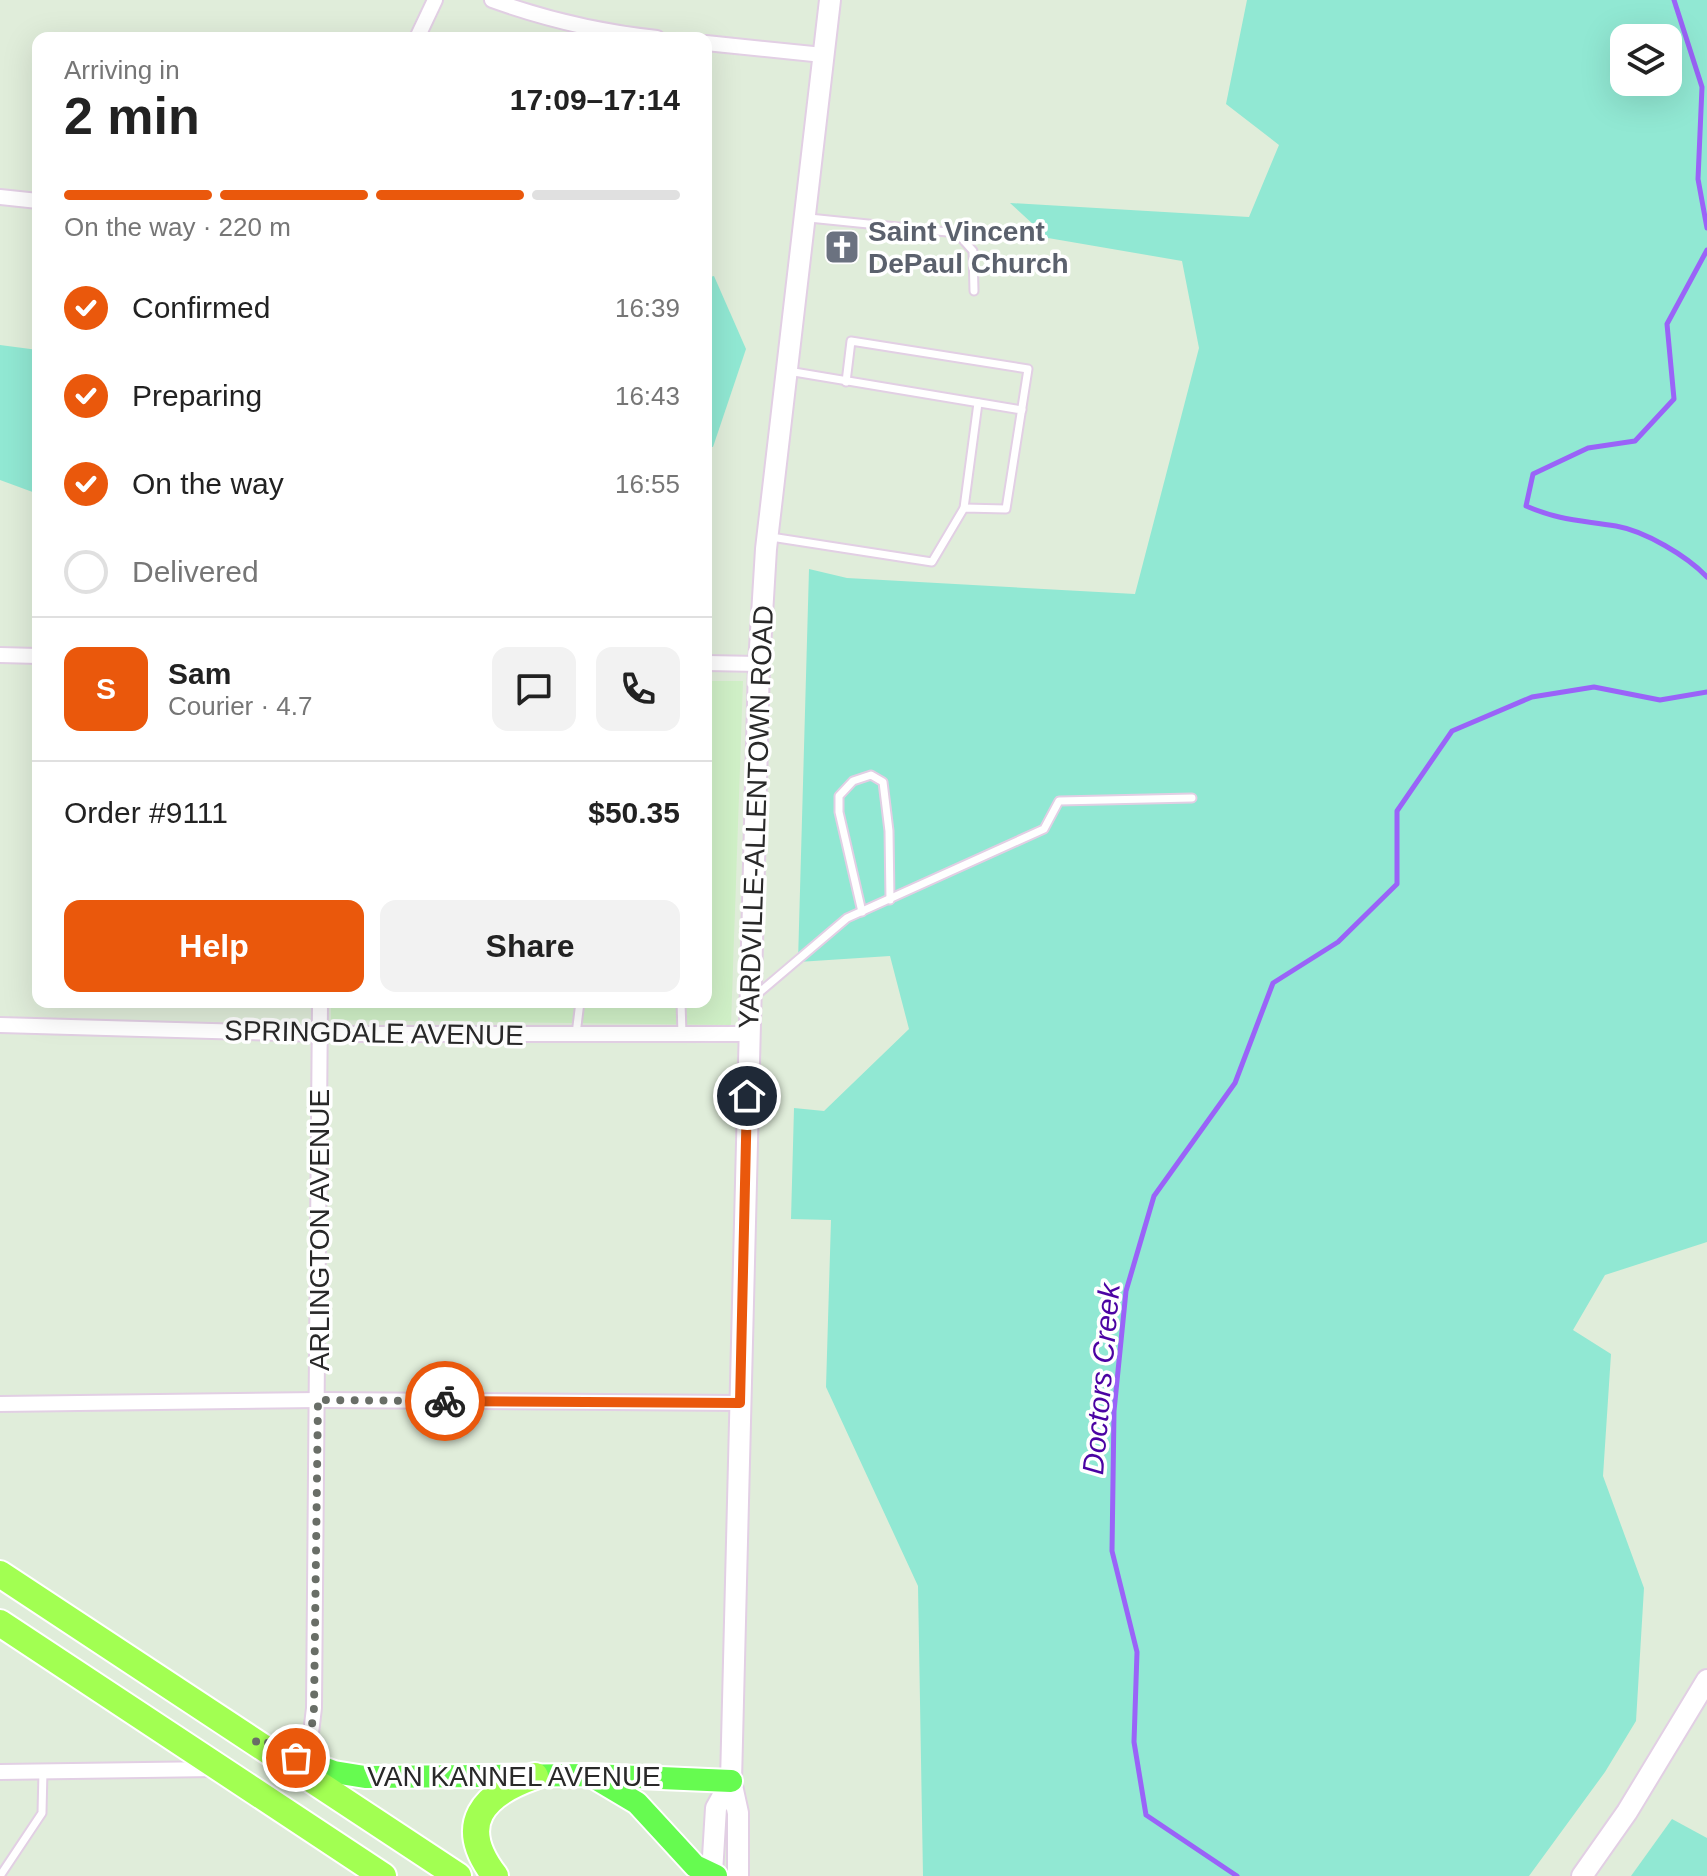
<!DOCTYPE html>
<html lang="en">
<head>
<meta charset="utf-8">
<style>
	:root { --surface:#fff; --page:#f2f2f2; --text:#222; --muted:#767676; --line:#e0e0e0; --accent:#ea580c }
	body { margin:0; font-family:Arial,sans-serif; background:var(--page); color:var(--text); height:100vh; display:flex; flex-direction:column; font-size:30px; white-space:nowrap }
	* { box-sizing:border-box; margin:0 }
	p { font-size:26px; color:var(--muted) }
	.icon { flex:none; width:44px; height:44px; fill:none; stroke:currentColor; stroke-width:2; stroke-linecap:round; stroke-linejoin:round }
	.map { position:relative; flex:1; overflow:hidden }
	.panel { position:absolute; left:32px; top:32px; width:680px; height:976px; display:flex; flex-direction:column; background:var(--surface); border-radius:16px; box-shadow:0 8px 32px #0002 }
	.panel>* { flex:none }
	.controls { position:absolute; left:1610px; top:24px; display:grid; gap:16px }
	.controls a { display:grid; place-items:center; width:72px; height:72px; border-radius:16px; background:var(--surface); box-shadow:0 8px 32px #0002; font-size:40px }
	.pin { position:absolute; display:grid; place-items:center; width:68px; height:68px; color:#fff; margin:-34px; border:4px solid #fff; border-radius:50%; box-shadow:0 2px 8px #0007 }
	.courier { position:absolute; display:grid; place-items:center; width:80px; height:80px; margin:-40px; border:6px solid #ea580c; border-radius:50%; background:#fff; color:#222; box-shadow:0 2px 10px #0007 }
	.head em { font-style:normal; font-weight:600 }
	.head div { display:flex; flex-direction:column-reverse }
	.head { display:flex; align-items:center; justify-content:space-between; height:136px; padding:0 32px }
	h1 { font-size:52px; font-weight:600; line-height:60px }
	.bar { display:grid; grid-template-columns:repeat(4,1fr); gap:12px 8px; align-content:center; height:96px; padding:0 32px }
	.bar i { height:10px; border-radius:6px; background:var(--line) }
	.bar .current { background:var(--accent) }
	.bar p { grid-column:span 4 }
	.line { display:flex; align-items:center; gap:20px; padding:0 32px; border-top:2px solid var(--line) }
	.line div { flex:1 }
	.round { display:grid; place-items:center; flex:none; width:84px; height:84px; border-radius:16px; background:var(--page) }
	ol { padding:0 32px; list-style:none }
	li { display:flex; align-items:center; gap:24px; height:88px }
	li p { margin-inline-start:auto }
	li .icon { padding:8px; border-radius:50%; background:var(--accent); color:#fff; stroke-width:4 }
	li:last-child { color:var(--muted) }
	li i { width:44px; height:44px; border:4px solid var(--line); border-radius:50% }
	.primary-button { display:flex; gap:16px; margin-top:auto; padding:16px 32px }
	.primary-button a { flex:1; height:92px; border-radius:16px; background:var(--accent); color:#fff; font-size:32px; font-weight:600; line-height:92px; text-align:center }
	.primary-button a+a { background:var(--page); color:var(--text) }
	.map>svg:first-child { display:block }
</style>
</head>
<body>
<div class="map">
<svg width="1707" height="1876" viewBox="0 0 1707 1876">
	<rect width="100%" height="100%" fill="#e0edda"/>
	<path fill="#d0f0c7" d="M706 681H743L731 1025 331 1020V1002H706Z"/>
	<g fill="#91e8d3" fill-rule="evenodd">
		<path d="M1247 0H1707V1242L1605 1275 1573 1330 1611 1354 1603 1476 1644 1588 1636 1721 1605 1772 1529 1876H923L918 1586 826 1387 831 1220 791 1219 794 1108 824 1111 909 1029 890 956 798 962 809 569 847 578 1135 594 1199 348 1182 261 1048 238 1010 203 1249 217 1279 145 1226 104ZM1624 38H1668V82H1624Z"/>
		<path d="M714 276 746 349 713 447 706 446V278Z"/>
		<path d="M0 345 38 350V494L0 480Z"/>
		<path d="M1672 1819 1707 1838V1876H1631Z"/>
	</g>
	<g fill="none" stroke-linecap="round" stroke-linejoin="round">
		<g stroke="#9a63f8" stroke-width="5">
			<path d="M1674 0 1702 87 1698 179 1707 228"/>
			<path d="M1707 250 1667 324 1674 399 1635 441 1588 448 1533 474 1526 506C1561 521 1580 520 1616 526 1645 531 1687 556 1707 577"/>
			<path d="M1237 1876 1146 1815 1134 1742 1137 1652 1112 1551 1114 1411 1126 1291 1154 1196 1235 1083 1273 983 1338 942 1397 884V811L1452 731 1532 697 1594 687 1660 700 1707 692"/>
		</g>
		<defs>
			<g id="lane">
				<path d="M809 218 957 233 973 251 974 291"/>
				<path d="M788 371 1022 410"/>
				<path d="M964 508 978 403"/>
				<path d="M771 537 932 562 964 508 1006 509 1028 369 851 341 846 382"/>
				<path d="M862 912 839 812V796L853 781 871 775 883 782 889 831 890 900"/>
				<path d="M754 997 847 918 1044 829 1059 801 1192 798"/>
				<path d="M681 1002 682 1034"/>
				<path d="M576 1034 580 1002"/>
				<path d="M0 1876 42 1813 43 1771"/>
			</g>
			<g id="street">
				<path d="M492 0C548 20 599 32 657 38"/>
				<path d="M417 38 435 0"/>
				<path d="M706 43 823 55"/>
				<path d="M0 197 38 201"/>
				<path d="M0 655 38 656"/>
				<path d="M706 663 759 664"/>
				<path d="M0 1025 320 1034H749"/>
				<path d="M0 1404 318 1400 740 1403"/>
				<path d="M279 1746H295L311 1733 314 1708 320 1002"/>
				<path d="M0 1772 216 1769"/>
			</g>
			<g id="secondary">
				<path d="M712 1873 716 1808 731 1781"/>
				<path d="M738 1876V1813L731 1781 759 664 766 549 830 0"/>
				<path d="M1582 1876 1627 1812 1707 1680"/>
			</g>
			<g id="primary">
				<path d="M288 1755 334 1772 365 1777 591 1775 731 1781"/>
				<path d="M595 1778 637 1803 695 1866 716 1876"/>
			</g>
			<g id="highway">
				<path d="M0 1574 458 1876"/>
				<path d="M0 1623 383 1876"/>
				<path d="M495 1876C455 1824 483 1794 535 1776"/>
			</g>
		</defs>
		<use href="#lane" stroke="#e2cfe4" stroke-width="11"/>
		<use href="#street" stroke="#e2cfe4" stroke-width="18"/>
		<use href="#secondary" stroke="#e2cfe4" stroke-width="24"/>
		<use href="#primary" stroke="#fff" stroke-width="26"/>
		<use href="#highway" stroke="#fff" stroke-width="30"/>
		<use href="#lane" stroke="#fff" stroke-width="7"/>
		<use href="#street" stroke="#fff" stroke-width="14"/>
		<use href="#secondary" stroke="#fff" stroke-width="20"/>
		<use href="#primary" stroke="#66fb50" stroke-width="22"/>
		<use href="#highway" stroke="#a2ff52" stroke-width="26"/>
	</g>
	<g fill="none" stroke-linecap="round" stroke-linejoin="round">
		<path stroke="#696e67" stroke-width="8" stroke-dasharray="0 14.4" d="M296 1758 255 1741 295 1746 311 1733 314 1708 318 1400 445 1401"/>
		<path stroke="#ea580c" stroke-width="10" d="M445 1401 740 1403 747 1096"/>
	</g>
	<defs>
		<symbol id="church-square" viewBox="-11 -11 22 22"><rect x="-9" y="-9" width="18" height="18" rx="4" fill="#6b7280" stroke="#fff"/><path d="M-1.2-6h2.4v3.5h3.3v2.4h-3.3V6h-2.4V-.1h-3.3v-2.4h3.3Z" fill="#fff"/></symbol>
	</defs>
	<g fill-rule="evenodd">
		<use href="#church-square" x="822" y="227" width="40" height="40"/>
	</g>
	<g text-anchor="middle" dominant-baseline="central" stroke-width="7" stroke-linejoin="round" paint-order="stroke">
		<g font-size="28" font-weight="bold" fill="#5b616d" stroke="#fff" text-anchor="start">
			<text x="868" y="231">Saint Vincent<tspan x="868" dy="32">DePaul Church</tspan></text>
		</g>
		<g font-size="28" fill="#292929" stroke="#fff">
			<text transform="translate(756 817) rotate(-88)">YARDVILLE-ALLENTOWN ROAD</text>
			<text transform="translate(374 1033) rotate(1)">SPRINGDALE AVENUE</text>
			<text transform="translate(319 1230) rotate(-90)">ARLINGTON AVENUE</text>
			<text x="514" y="1776">VAN KANNEL AVENUE</text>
		</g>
		<g font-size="30" font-style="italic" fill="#4b03a3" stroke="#fff">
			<text transform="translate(1101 1379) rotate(-85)">Doctors Creek</text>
		</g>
	</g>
</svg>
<div class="controls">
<a><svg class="icon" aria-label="layers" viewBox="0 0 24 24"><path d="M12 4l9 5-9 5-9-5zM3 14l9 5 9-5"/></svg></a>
</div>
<div class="pin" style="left:296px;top:1758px;background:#ea580c"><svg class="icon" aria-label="bag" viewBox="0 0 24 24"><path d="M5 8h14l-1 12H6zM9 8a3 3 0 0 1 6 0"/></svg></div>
<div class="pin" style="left:747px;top:1096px;background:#1f2937"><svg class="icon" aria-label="home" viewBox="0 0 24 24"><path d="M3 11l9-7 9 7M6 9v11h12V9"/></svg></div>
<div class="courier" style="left:445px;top:1401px"><svg class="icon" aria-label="bike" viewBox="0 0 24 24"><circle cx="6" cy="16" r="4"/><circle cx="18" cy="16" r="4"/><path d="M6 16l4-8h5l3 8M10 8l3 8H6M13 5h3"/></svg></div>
<section class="panel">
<div class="head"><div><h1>2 min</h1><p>Arriving in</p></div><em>17:09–17:14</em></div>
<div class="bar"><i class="current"></i><i class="current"></i><i class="current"></i><i></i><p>On the way · 220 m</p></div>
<ol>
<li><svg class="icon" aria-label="check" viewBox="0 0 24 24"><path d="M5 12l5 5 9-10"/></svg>Confirmed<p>16:39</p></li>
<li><svg class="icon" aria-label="check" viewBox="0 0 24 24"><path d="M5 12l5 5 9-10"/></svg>Preparing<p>16:43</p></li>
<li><svg class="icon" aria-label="check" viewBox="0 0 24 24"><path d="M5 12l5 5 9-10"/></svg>On the way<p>16:55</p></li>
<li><i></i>Delivered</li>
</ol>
<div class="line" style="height:144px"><b class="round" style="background:var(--accent);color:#fff">S</b><div><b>Sam</b><p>Courier · 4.7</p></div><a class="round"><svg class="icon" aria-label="chat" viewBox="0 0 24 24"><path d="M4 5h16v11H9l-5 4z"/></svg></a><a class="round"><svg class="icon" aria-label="phone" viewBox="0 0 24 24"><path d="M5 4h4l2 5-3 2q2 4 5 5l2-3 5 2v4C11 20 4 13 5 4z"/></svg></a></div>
<div class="line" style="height:104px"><div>Order #9111</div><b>$50.35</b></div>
<div class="primary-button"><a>Help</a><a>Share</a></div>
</section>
</div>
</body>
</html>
